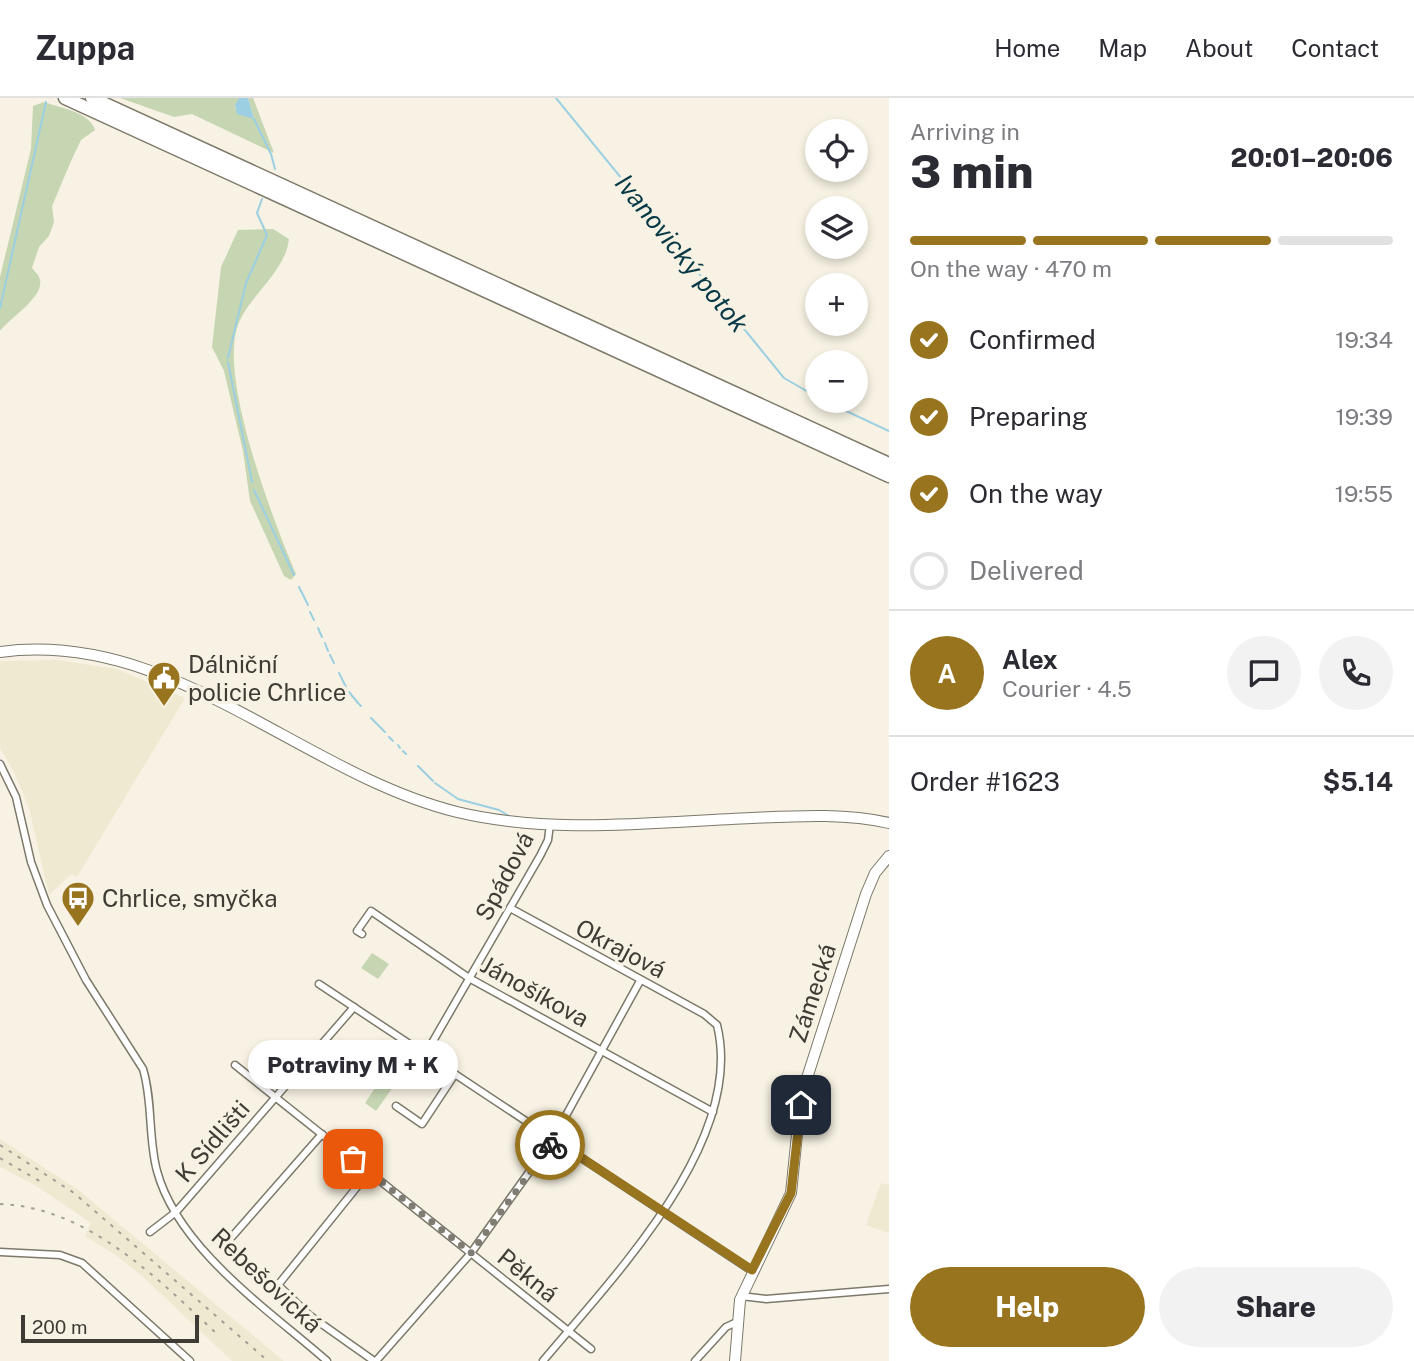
<!DOCTYPE html>
<html lang="en">
<head>
<meta charset="utf-8">
<style>
	:root { --surface:#fff; --page:#f2f2f3; --text:#2b2b33; --muted:#7c7c81; --line:#e1e1e2; --accent:#98741e }
	body { margin:0; font-family:"Public Sans",sans-serif; background:var(--page); color:var(--text); height:100vh; display:flex; flex-direction:column; font-size:26px; white-space:nowrap }
	* { box-sizing:border-box; margin:0 }
	p { font-size:23px; color:var(--muted) }
	.icon { flex:none; width:38px; height:38px; fill:none; stroke:currentColor; stroke-width:2; stroke-linecap:round; stroke-linejoin:round }
	.map { position:relative; flex:1; overflow:hidden }
	.drawer { display:flex; flex-direction:column; background:var(--surface); width:525px }
	.drawer>* { flex:none }
	.fabs { position:absolute; left:805px; top:21px; display:grid; gap:14px }
	.fabs a { display:grid; place-items:center; width:63px; height:63px; border-radius:50%; background:var(--surface); box-shadow:0 4px 10px #0003; font-size:35px }
	.scale { position:absolute; left:21px; bottom:18px; width:178px; box-sizing:border-box; padding-left:7px; border:4px solid #3f3c36; border-top:0; font-size:19px; line-height:24px; white-space:nowrap; color:#3f3c36; -webkit-text-stroke:5px #f7f2e3; paint-order:stroke }
	.pin { position:absolute; display:grid; place-items:center; width:60px; height:60px; color:#fff; margin:-30px; border-radius:14px; box-shadow:0 4px 10px #0006 }
	.courier { position:absolute; display:grid; place-items:center; width:70px; height:70px; margin:-35px; border:5px solid #98741e; border-radius:50%; background:#fff; color:#222; box-shadow:0 2px 9px #0007 }
	.bubble { position:absolute; height:49px; border-radius:24px; background:var(--surface); box-shadow:0 4px 10px #0003; font-size:23px; font-weight:800; line-height:49px; text-align:center }
	.headline em { font-style:normal; font-weight:800 }
	.headline div { display:flex; flex-direction:column-reverse }
	.headline { display:flex; align-items:center; justify-content:space-between; height:119px; padding:0 21px }
	h1 { font-size:46px; font-weight:800; line-height:52px }
	.bar { display:grid; grid-template-columns:repeat(4,1fr); gap:10px 7px; align-content:center; height:84px; padding:0 21px }
	.bar i { height:9px; border-radius:5px; background:var(--line) }
	.bar .active { background:var(--accent) }
	.bar p { grid-column:span 4 }
	.line { display:flex; align-items:center; gap:18px; padding:0 21px; border-top:2px solid var(--line) }
	.line div { flex:1 }
	.round { display:grid; place-items:center; flex:none; width:74px; height:74px; border-radius:37px; background:var(--page) }
	ol { padding:0 21px; list-style:none }
	li { display:flex; align-items:center; gap:21px; height:77px }
	li p { margin-inline-start:auto }
	li .icon { padding:7px; border-radius:50%; background:var(--accent); color:#fff; stroke-width:4 }
	li:last-child { color:var(--muted) }
	li i { width:38px; height:38px; border:4px solid var(--line); border-radius:50% }
	.primary-button { display:flex; gap:14px; margin-top:auto; padding:14px 21px }
	.primary-button a { flex:1; height:80px; border-radius:42px; background:var(--accent); color:#fff; font-size:28px; font-weight:800; line-height:80px; text-align:center }
	.primary-button a+a { background:var(--page); color:var(--text) }
	header { display:flex; align-items:center; gap:42px; box-sizing:border-box; height:98px; padding:0 35px; background:var(--surface); border-bottom:2px solid var(--line) }
	header strong { font-size:33px }
	nav { display:flex; gap:38px; margin-inline-start:auto; font-size:24px }
	main { display:flex; flex:1; min-height:0 }
	.map>svg:first-child { display:block }
</style>
</head>
<body>
<header>
<strong>Zuppa</strong>
<nav><a>Home</a><a>Map</a><a>About</a><a>Contact</a></nav>
</header>
<main>
<div class="map">
<svg width="889" height="1263" viewBox="0 0 889 1263">
	<rect width="100%" height="100%" fill="#f7f2e3"/>
	<g fill="#f0e9d2">
		<path d="M57 562 117 571 185 600 77 779 71 776 49 797 29 710 14 674 0 650V563Z"/>
		<path d="M0 1041 77 1091 284 1263H232L141 1177 114 1156 85 1138 91 1125 38 1089 0 1069Z"/>
		<path d="M881 1085 889 1087V1135L866 1127Z"/>
	</g>
	<g fill="#c6d6b3">
		<path d="M120 0H239L235 11 254 21 248 0H253L274 55 192 16 174 19Z"/>
		<path d="M44 4C60 10 90 14 95 32L81 42 71 63 52 108 54 124 49 138 39 149 32 170C34 173 37 175 39 179 48 197 9 220 0 233V179L31 51 33 8Z"/>
		<path d="M273 131 289 141C285 175 249 197 238 227 218 279 274 425 296 476L291 482 284 478 250 403 243 353 224 273 212 249 221 169 238 132Z"/>
		<path d="M372 855 389 866 378 881 361 870Z"/>
		<path d="M381 981 393 989 376 1013 365 1005Z"/>
	</g>
	<path fill="#9bcfe1" d="M239 0H248L254 21 237 16 235 7Z"/>
	<g fill="none" stroke-linecap="round" stroke-linejoin="round">
		<g stroke="#9bcfe1" stroke-width="2">
			<path d="M556 0 784 280 817 299"/>
			<path d="M254 21 271 56 275 71"/>
			<path d="M0 210 46 4"/>
			<path d="M228 260 246 185 267 137 257 115 262 101"/>
			<path d="M228 264 252 384"/>
			<path d="M825 303 889 333"/>
			<path d="M254 392 294 477"/>
			<path d="M299 489 308 507"/>
			<path d="M310 514 314 522"/>
			<path d="M318 530 322 539"/>
			<path d="M325 545 328 553"/>
			<path d="M330 557 334 565"/>
			<path d="M339 575 346 589"/>
			<path d="M349 594 358 605"/>
			<path d="M359 606 361 608"/>
			<path d="M371 620 385 634"/>
			<path d="M389 639 393 643"/>
			<path d="M398 647 400 650"/>
			<path d="M403 653 406 656"/>
			<path d="M418 668 433 683"/>
			<path d="M435 685 458 701 499 712 509 718"/>
		</g>
		<defs>
			<g id="street">
				<path d="M0 666 16 699 31 764 47 807 86 882 143 971C153 1004 148 1040 157 1073 178 1151 269 1212 327 1263"/>
				<path d="M510 810 704 916 717 927C746 1044 612 1180 543 1263"/>
				<path d="M362 836 357 833 371 813 469 880 713 1014"/>
				<path d="M319 886 752 1173"/>
				<path d="M425 957 540 758 548 742 550 726"/>
				<path d="M235 967 591 1251"/>
				<path d="M396 1008 422 1026 455 976"/>
				<path d="M369 1074 278 1187 309 1217 374 1263"/>
				<path d="M150 1134 176 1114 354 909"/>
				<path d="M230 1141 322 1036"/>
				<path d="M0 1154 60 1157 82 1165 190 1263"/>
				<path d="M741 1198 766 1201 889 1191"/>
				<path d="M376 1263 471 1155 553 1041 640 883"/>
				<path d="M695 1263 726 1229 737 1224"/>
			</g>
			<g id="secondary">
				<path d="M0 554C172 531 300 675 457 714 553 737 655 724 752 720 798 718 844 715 889 725"/>
				<path d="M735 1263 740 1202 791 1095 799 1017 807 980 866 796 875 775 889 758"/>
			</g>
			<g id="highway">
				<path d="M65 0 889 378"/>
				<path d="M92 0 889 366"/>
			</g>
		</defs>
		<use href="#street" stroke="#7c786a" stroke-width="9"/>
		<use href="#secondary" stroke="#7c786a" stroke-width="12"/>
		<use href="#highway" stroke="#7c786a" stroke-width="15"/>
		<use href="#street" stroke="#fff" stroke-width="6"/>
		<use href="#secondary" stroke="#fff" stroke-width="10"/>
		<use href="#highway" stroke="#fff" stroke-width="12"/>
		<g stroke="#a39f94" stroke-width="2" stroke-dasharray="3.5 7" stroke-linecap="butt">
			<path d="M0 1047 74 1095 268 1263"/>
			<path d="M0 1060 41 1084"/>
			<path d="M0 1106C87 1109 157 1180 217 1236"/>
		</g>
	</g>
	<g fill="none" stroke-linecap="round" stroke-linejoin="round">
		<path stroke="#7f7c73" stroke-width="7" stroke-dasharray="0 12.6" d="M353 1061 471 1155 550 1047"/>
		<path stroke="#98741e" stroke-width="9" d="M550 1047 553 1041 752 1172 791 1095 801 1007"/>
	</g>
	<defs>
		<symbol id="civic-pin" viewBox="-11 -11 22 30"><path d="M0 17L-7.5 6A9.5 9.5 0 1 1 7.5 6Z" fill="#98741e" stroke="#f7f2e3"/><path d="M-.6-6.5H3V-4.5H.6V-3L4-1V1h2V6H-6V1h2V-1L-.6-3ZM-1.2 2.5V6h2.4V2.5Z" fill="#fff"/></symbol>
		<symbol id="bus-pin" viewBox="-11 -11 22 30"><path d="M0 17L-7.5 6A9.5 9.5 0 1 1 7.5 6Z" fill="#98741e" stroke="#f7f2e3"/><path d="M-5-6H5V4H4V6H2V4H-2V6H-4V4H-5ZM-3.5-4V0h7V-4ZM-3.5 1.2v1.5H-2V1.2ZM2 1.2v1.5H3.5V1.2Z" fill="#fff"/></symbol>
	</defs>
	<g fill-rule="evenodd">
		<use href="#civic-pin" x="145" y="561" width="38" height="52"/>
		<use href="#bus-pin" x="59" y="781" width="38" height="52"/>
	</g>
	<g text-anchor="middle" dominant-baseline="central" stroke-width="7" stroke-linejoin="round" paint-order="stroke">
		<g font-size="24" fill="#3f3c36" stroke="#f7f2e3" text-anchor="start">
			<text x="188" y="566">Dálniční<tspan x="188" dy="28">policie Chrlice</tspan></text>
			<text x="102" y="800">Chrlice, smyčka</text>
		</g>
		<g font-size="24" fill="#3f3c36" stroke="#f7f2e3">
			<text transform="translate(504 778) rotate(-62)">Spádová</text>
			<text transform="translate(621 850) rotate(28)">Okrajová</text>
			<text transform="translate(535 893) rotate(29)">Jánošíkova</text>
			<text transform="translate(812 895) rotate(-72)">Zámecká</text>
			<text transform="translate(212 1043) rotate(-49)">K Sídlišti</text>
			<text transform="translate(528 1177) rotate(39)">Pěkná</text>
			<text transform="translate(267 1182) rotate(43)">Rebešovická</text>
		</g>
		<g font-size="26" font-style="italic" fill="#083946" stroke="#f7f2e3">
			<text transform="translate(682 155) rotate(51)">Ivanovický potok</text>
		</g>
	</g>
</svg>
<div class="fabs">
<a><svg class="icon" aria-label="locate" viewBox="0 0 24 24"><circle cx="12" cy="12" r="6"/><path d="M12 2v4M12 18v4M2 12h4M18 12h4"/></svg></a>
<a><svg class="icon" aria-label="layers" viewBox="0 0 24 24"><path d="M12 4l9 5-9 5-9-5zM3 14l9 5 9-5"/></svg></a>
<a>+</a>
<a>−</a>
</div>
<div class="scale">200 m</div>
<div class="pin" style="left:353px;top:1061px;background:#ea580c"><svg class="icon" aria-label="bag" viewBox="0 0 24 24"><path d="M5 8h14l-1 12H6zM9 8a3 3 0 0 1 6 0"/></svg></div>
<div class="pin" style="left:801px;top:1007px;background:#1f2937"><svg class="icon" aria-label="home" viewBox="0 0 24 24"><path d="M3 11l9-7 9 7M6 9v11h12V9"/></svg></div>
<div class="courier" style="left:550px;top:1047px"><svg class="icon" aria-label="bike" viewBox="0 0 24 24"><circle cx="6" cy="16" r="4"/><circle cx="18" cy="16" r="4"/><path d="M6 16l4-8h5l3 8M10 8l3 8H6M13 5h3"/></svg></div>
<div class="bubble" style="left:248px;top:942px;width:210px">Potraviny M + K</div>
</div>
<section class="drawer">
<div class="headline"><div><h1>3 min</h1><p>Arriving in</p></div><em>20:01–20:06</em></div>
<div class="bar"><i class="active"></i><i class="active"></i><i class="active"></i><i></i><p>On the way · 470 m</p></div>
<ol>
<li><svg class="icon" aria-label="check" viewBox="0 0 24 24"><path d="M5 12l5 5 9-10"/></svg>Confirmed<p>19:34</p></li>
<li><svg class="icon" aria-label="check" viewBox="0 0 24 24"><path d="M5 12l5 5 9-10"/></svg>Preparing<p>19:39</p></li>
<li><svg class="icon" aria-label="check" viewBox="0 0 24 24"><path d="M5 12l5 5 9-10"/></svg>On the way<p>19:55</p></li>
<li><i></i>Delivered</li>
</ol>
<div class="line" style="height:126px"><b class="round" style="background:var(--accent);color:#fff">A</b><div><b>Alex</b><p>Courier · 4.5</p></div><a class="round"><svg class="icon" aria-label="chat" viewBox="0 0 24 24"><path d="M4 5h16v11H9l-5 4z"/></svg></a><a class="round"><svg class="icon" aria-label="phone" viewBox="0 0 24 24"><path d="M5 4h4l2 5-3 2q2 4 5 5l2-3 5 2v4C11 20 4 13 5 4z"/></svg></a></div>
<div class="line" style="height:91px"><div>Order #1623</div><b>$5.14</b></div>
<div class="primary-button"><a>Help</a><a>Share</a></div>
</section>
</main>
</body>
</html>
